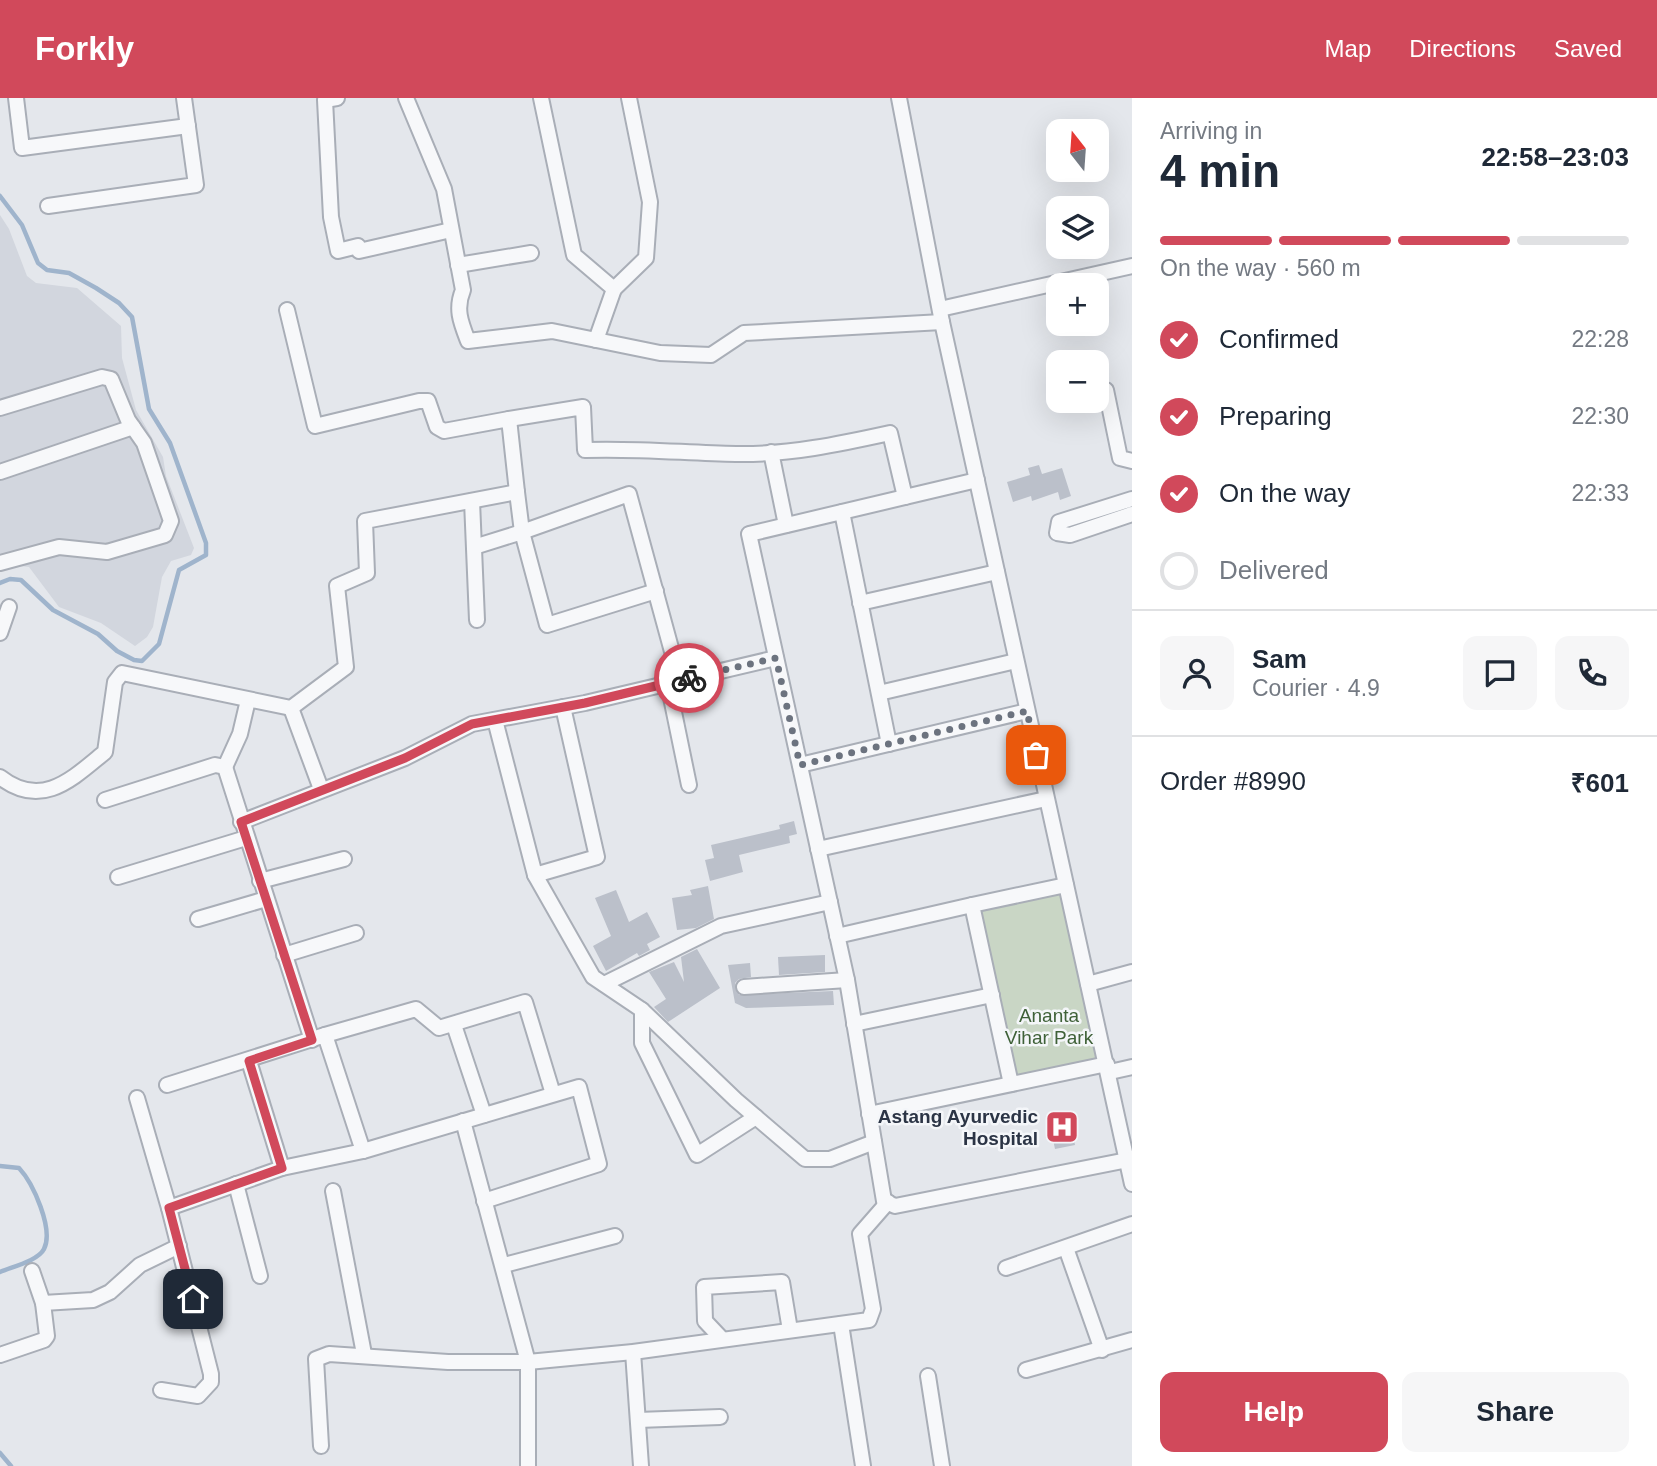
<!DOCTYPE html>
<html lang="en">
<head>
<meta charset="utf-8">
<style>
	:root { --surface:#fff; --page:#f6f6f7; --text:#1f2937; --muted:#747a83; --line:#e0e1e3; --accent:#d1495b }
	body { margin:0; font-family:Helvetica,sans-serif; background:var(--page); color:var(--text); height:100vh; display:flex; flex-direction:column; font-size:26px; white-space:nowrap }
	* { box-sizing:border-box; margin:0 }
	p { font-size:23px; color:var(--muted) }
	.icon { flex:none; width:38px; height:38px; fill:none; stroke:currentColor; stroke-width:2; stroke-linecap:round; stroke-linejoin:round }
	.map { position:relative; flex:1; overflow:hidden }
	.details { display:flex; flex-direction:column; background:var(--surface); width:525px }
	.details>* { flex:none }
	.needle { width:46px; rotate:343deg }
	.fabs { position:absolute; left:1046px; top:21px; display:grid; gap:14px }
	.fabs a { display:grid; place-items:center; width:63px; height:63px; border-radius:14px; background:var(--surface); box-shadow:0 7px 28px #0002; font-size:35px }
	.pin { position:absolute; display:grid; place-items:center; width:60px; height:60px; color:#fff; margin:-30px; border-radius:14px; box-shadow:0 4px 10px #0006 }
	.courier { position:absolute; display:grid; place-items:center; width:70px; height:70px; margin:-35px; border:5px solid #d1495b; border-radius:50%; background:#fff; color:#222; box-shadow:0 2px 9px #0007 }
	.overview em { font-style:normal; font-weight:600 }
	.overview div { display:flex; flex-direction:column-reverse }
	.overview { display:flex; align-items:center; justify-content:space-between; height:119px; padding:0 28px }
	h1 { font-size:46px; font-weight:600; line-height:52px }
	.bar { display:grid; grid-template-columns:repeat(4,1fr); gap:10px 7px; align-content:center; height:84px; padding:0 28px }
	.bar i { height:9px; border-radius:5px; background:var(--line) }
	.bar .selected { background:var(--accent) }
	.bar p { grid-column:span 4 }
	.line { display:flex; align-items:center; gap:18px; padding:0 28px; border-top:2px solid var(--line) }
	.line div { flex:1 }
	.round { display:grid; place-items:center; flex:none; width:74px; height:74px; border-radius:14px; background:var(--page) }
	ol { padding:0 28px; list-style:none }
	li { display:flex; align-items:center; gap:21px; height:77px }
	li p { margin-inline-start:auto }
	li .icon { padding:7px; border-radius:50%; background:var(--accent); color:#fff; stroke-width:4 }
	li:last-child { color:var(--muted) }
	li i { width:38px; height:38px; border:4px solid var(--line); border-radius:50% }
	.action { display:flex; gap:14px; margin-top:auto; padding:14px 28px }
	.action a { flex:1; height:80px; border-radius:14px; background:var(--accent); color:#fff; font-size:28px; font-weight:600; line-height:80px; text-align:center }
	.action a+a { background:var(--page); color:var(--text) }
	header { display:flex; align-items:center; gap:42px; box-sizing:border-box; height:98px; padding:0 35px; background:var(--accent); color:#fff }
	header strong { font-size:33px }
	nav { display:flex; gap:38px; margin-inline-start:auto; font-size:24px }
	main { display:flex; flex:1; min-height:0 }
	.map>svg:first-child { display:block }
</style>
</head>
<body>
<header>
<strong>Forkly</strong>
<nav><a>Map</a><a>Directions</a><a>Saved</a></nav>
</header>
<main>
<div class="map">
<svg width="1132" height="1368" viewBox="0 0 1132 1368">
	<rect width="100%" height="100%" fill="#e4e7ec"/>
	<path fill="#d2d6de" d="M0 117 9 131 27 178 36 185 77 190 121 228 122 260 136 312 163 359 166 378 194 450 191 457 171 463 162 479 153 529 147 539 135 548 101 525 59 509 29 469 12 467 0 470Z"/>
	<path fill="#c9d6c5" d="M1064 790 1106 965 1012 985 978 810Z"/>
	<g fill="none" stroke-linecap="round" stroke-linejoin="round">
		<g stroke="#9fb4cc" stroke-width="4.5">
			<path d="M0 98 22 127 38 165 47 172 69 175 96 190 119 205 132 219 149 311 170 345 206 445V457L179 472 159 546 142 563 134 562 117 553 98 536 53 512 21 482 10 481 0 485"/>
			<path d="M0 1068 19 1070C33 1085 54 1131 44 1151 38 1163 11 1169 0 1174"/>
			<path d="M0 1355 11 1368"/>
		</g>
	</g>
	<g fill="#bbc0ca">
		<path d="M1039 367 1042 376 1062 370 1071 398 1060 402 1058 394 1032 403 1031 398 1013 404 1007 384 1030 377 1028 370Z"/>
		<path d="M794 723 797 736 789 738 790 745 739 757 743 774 710 783 705 762 714 760 711 747 780 731 779 727Z"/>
		<path d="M708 788 714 821 696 830 677 832 672 800 692 797 690 792Z"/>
		<path d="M616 792 629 824 647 814 660 839 647 846 650 852 639 858 637 855 606 873 593 848 611 838 595 800Z"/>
		<path d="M697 851 720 890 668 924 654 909 666 901 649 874 674 864 684 884 681 859Z"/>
		<path d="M825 857V874L779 877 778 859Z"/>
		<path d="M750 865 751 879 739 881 735 885 739 897 833 893 834 907 746 910 735 905 728 867Z"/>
		<path d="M1069 1018 1075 1047 1055 1051 1049 1023Z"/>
	</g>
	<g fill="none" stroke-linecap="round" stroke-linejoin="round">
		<defs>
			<g id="minor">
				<path d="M16 0 22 50 188 28"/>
				<path d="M337 0 325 2 331 119 338 153 358 148 359 153 451 132"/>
				<path d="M406 0 444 91 463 192C455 211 461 225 468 243L552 233 660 255 711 257 744 235 942 224"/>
				<path d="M541 0 574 157 614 191 596 242"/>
				<path d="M899 0 942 224 1132 1086"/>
				<path d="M48 108 196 87 184 0"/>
				<path d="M458 167 531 155"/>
				<path d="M614 191 646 160 650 104 629 0"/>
				<path d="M940 211 1132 168"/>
				<path d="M1106 292 1120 360 1132 363"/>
				<path d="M0 310 102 279 111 281 128 322 144 345 171 423 165 437 107 454 59 449 0 465"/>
				<path d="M509 321 583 309 585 352C636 350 685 355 736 356 788 357 840 346 890 335L905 399 977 382"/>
				<path d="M771 354 786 427"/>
				<path d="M0 374 133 329"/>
				<path d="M517 394 522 434 629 396 680 583"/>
				<path d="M905 399 749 436 847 882 884 1103 895 1108 1132 1061"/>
				<path d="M1132 401 1059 424 1057 435 1070 437 1132 416"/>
				<path d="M472 403 477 522"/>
				<path d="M842 414 889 646"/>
				<path d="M474 449 522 434 547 527 656 493"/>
				<path d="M860 505 997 474"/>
				<path d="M0 535 9 509"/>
				<path d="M668 585 689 687"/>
				<path d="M879 595 1016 563"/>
				<path d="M291 610 321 691"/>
				<path d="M495 622 535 777 593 879 642 912V945L697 1057 756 1019"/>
				<path d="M800 667 1027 613"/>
				<path d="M225 669 240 636 248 602"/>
				<path d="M0 679C42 712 73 680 105 654L115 584 122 575 291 610 346 569 337 488 367 475 365 423 517 394 509 321 444 333 437 329 428 303H419L315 328 287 212"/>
				<path d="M105 702 215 667 225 669 312 942"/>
				<path d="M241 724 405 660 472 626 585 605 776 560"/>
				<path d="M818 751 1046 701"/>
				<path d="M535 777 597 759 563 609"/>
				<path d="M118 779 246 740"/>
				<path d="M260 783 344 761"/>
				<path d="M198 821 266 801"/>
				<path d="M837 838 972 807"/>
				<path d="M284 857 356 835"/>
				<path d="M604 886 721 828 830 804"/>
				<path d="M1088 886 1132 874"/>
				<path d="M744 889 847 882"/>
				<path d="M642 912 736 1002 805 1061H830L874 1044"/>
				<path d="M854 926 992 897"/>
				<path d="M454 927 484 1017"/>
				<path d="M325 937 416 911 439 930 525 904 553 996"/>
				<path d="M249 963 282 1070"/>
				<path d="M1110 974 1132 969"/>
				<path d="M1011 986 972 807 1066 787"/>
				<path d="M167 987 325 937 363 1053 282 1070 169 1110"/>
				<path d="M137 1000 169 1110 211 1276V1284L198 1298 161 1292"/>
				<path d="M869 1016 1107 966"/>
				<path d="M463 1023 528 1264V1368"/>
				<path d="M363 1053 579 989 599 1066 484 1103"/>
				<path d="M236 1086 260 1178"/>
				<path d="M333 1093 364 1256"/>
				<path d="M1066 1150 1102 1252"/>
				<path d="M504 1167 615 1138"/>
				<path d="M1006 1170 1132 1126"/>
				<path d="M43 1205 93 1202 110 1194 140 1167 179 1148"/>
				<path d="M841 1226 863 1368"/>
				<path d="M722 1241 705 1223 704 1189 782 1184 790 1232"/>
				<path d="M633 1254 641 1368"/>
				<path d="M0 1257 44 1242 47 1238 43 1205 32 1173"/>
				<path d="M1026 1272 1132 1242"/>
				<path d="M928 1278 942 1368"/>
				<path d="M638 1322 720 1319"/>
				<path d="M321 1348 316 1261 329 1256 448 1264H528L633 1254 869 1222 873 1211 860 1136 888 1104"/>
			</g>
		</defs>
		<use href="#minor" stroke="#a9aeb7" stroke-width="18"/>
		<use href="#minor" stroke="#f7f8fa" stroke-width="14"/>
	</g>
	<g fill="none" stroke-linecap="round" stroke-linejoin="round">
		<path stroke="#6c737f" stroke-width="7" stroke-dasharray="0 12.6" d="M689 580 776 560 800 667 1027 613 1036 657"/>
		<path stroke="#d1495b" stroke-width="9" d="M193 1201 169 1110 282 1070 249 963 312 942 241 724 405 660 472 626 585 605 689 580"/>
	</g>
	<defs>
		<symbol id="hospital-square" viewBox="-11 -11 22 22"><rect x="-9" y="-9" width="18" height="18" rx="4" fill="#d1495b" stroke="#f4f6f9"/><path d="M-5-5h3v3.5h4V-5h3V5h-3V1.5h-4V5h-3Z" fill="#fff"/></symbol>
	</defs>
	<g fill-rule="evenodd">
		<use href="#hospital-square" x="1043" y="1010" width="38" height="38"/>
	</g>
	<g text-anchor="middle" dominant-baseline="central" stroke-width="5" stroke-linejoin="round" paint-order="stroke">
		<g font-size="19" fill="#3f6138" stroke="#f4f6f9">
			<text x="1049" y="917">Ananta<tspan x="1049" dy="22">Vihar Park</tspan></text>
		</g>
		<g font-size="19" font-weight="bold" fill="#2b3445" stroke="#f4f6f9" text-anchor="end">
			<text x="1038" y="1018">Astang Ayurvedic<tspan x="1038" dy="22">Hospital</tspan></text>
		</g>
	</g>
</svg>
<div class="fabs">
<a><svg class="needle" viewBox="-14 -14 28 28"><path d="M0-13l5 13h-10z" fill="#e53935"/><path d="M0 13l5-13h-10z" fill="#747a83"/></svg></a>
<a><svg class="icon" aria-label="layers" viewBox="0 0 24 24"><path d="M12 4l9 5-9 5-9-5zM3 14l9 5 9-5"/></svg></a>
<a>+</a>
<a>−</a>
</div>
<div class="pin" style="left:1036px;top:657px;background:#ea580c"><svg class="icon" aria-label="bag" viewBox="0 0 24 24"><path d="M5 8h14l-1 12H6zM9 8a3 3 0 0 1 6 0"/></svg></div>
<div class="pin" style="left:193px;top:1201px;background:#1f2937"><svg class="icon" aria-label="home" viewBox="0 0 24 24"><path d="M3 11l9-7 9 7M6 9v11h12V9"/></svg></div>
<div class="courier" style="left:689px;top:580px"><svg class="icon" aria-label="bike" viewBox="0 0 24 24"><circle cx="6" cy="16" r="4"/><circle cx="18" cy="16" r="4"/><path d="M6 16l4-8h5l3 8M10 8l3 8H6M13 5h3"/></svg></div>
</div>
<section class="details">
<div class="overview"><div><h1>4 min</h1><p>Arriving in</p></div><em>22:58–23:03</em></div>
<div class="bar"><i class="selected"></i><i class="selected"></i><i class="selected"></i><i></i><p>On the way · 560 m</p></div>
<ol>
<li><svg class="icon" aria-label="check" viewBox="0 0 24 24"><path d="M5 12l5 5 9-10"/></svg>Confirmed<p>22:28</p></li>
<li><svg class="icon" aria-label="check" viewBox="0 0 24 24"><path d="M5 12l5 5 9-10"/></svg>Preparing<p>22:30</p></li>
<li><svg class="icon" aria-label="check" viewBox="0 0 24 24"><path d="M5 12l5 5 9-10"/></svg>On the way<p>22:33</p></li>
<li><i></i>Delivered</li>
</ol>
<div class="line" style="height:126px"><a class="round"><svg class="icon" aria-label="person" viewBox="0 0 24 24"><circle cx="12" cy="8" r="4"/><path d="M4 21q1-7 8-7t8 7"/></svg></a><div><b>Sam</b><p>Courier · 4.9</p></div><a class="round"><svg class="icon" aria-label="chat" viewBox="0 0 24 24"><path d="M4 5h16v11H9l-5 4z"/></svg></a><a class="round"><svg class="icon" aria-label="phone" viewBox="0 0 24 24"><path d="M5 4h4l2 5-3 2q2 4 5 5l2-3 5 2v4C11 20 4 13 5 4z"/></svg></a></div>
<div class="line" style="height:91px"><div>Order #8990</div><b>₹601</b></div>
<div class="action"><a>Help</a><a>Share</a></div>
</section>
</main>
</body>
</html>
